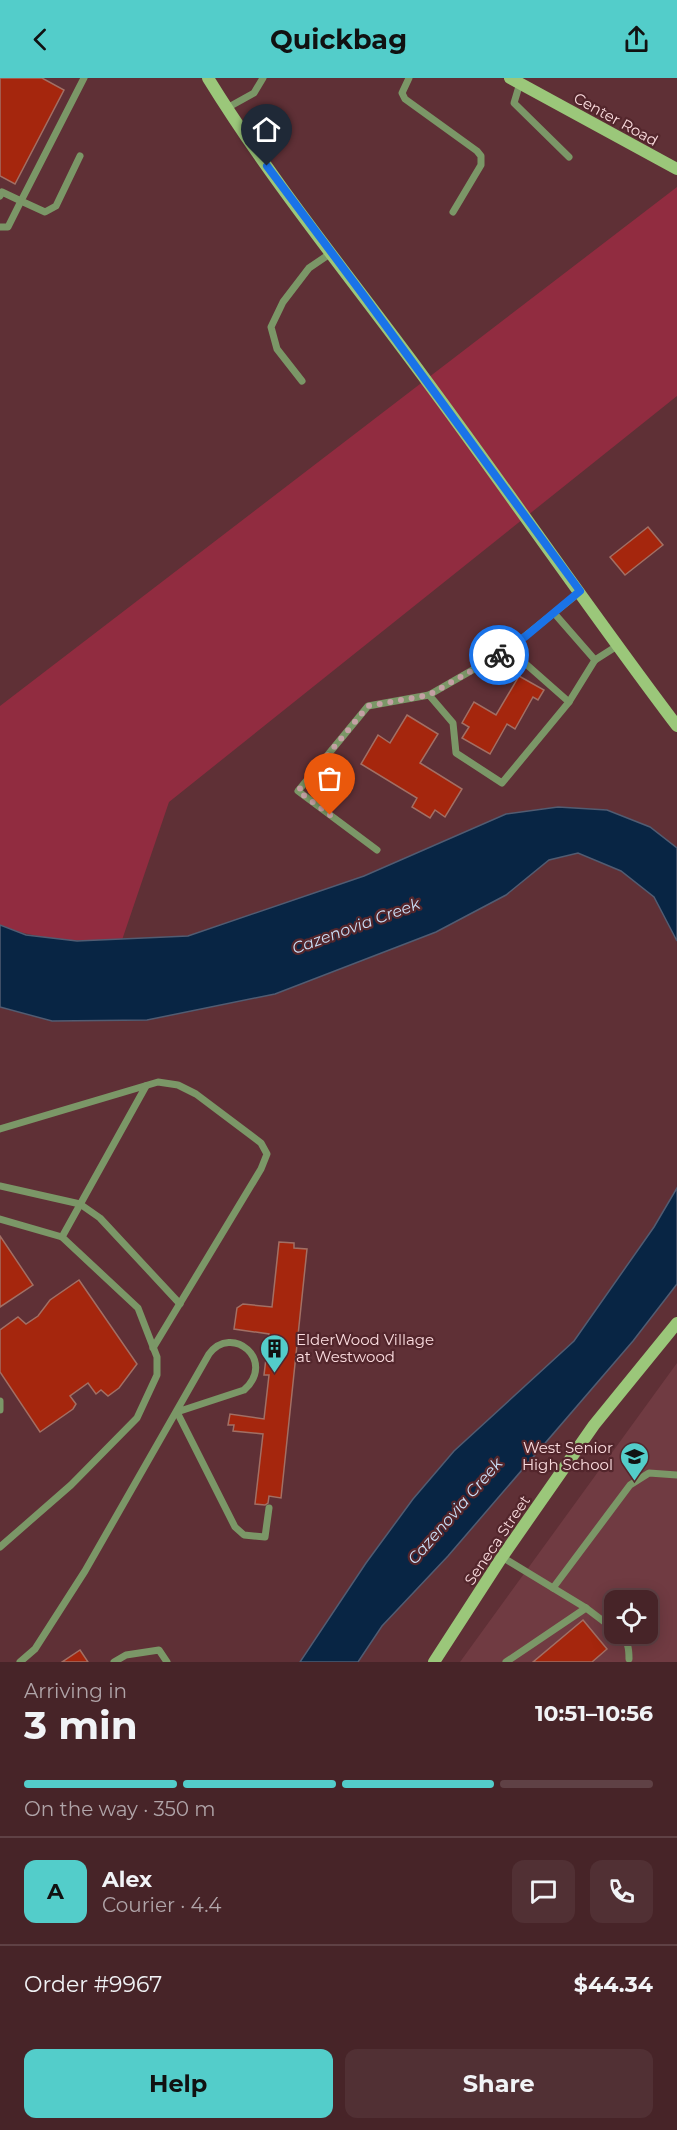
<!DOCTYPE html>
<html lang="en">
<head>
<meta charset="utf-8">
<style>
	:root { --surface:#472428; --page:#513034; --text:#f1f3f6; --muted:#b0a4a8; --line:#5f4145; --accent:#53cdca }
	body { margin:0; font-family:Montserrat,sans-serif; background:var(--page); color:var(--text); height:100vh; display:flex; flex-direction:column; font-size:22px; white-space:nowrap }
	* { box-sizing:border-box; margin:0 }
	p { font-size:20px; color:var(--muted) }
	.icon { flex:none; width:33px; height:33px; fill:none; stroke:currentColor; stroke-width:2; stroke-linecap:round; stroke-linejoin:round }
	.map { position:relative; height:1584px; overflow:hidden }
	.sheet { display:flex; flex-direction:column; background:var(--surface); flex:1 }
	.sheet>* { flex:none }
	.controls { position:absolute; left:604px; top:1512px; display:grid; gap:12px }
	.controls a { display:grid; place-items:center; width:54px; height:54px; border-radius:12px; background:var(--surface); box-shadow:0 3px 15px #0003,0 0 0 2px var(--line); font-size:30px }
	.pin { position:absolute; display:grid; place-items:center; width:51px; height:51px; color:#fff; margin:-62px -26px; border-radius:50% 50% 50% 0; rotate:-45deg; box-shadow:0 0 6px #0007 }
	.pin .icon { rotate:45deg }
	.courier { position:absolute; display:grid; place-items:center; width:60px; height:60px; margin:-30px; border:4px solid #1a73e8; border-radius:50%; background:#fff; color:#222; box-shadow:0 2px 8px #0007 }
	.summary em { font-style:normal; font-weight:700 }
	.summary div { display:flex; flex-direction:column-reverse }
	.summary { display:flex; align-items:center; justify-content:space-between; height:102px; padding:0 24px }
	h1 { font-size:39px; font-weight:700; line-height:45px }
	.bar { display:grid; grid-template-columns:repeat(4,1fr); gap:9px 6px; align-content:center; height:72px; padding:0 24px }
	.bar i { height:8px; border-radius:4px; background:var(--line) }
	.bar .current { background:var(--accent) }
	.bar p { grid-column:span 4 }
	.line { display:flex; align-items:center; gap:15px; padding:0 24px; border-top:2px solid var(--line) }
	.line div { flex:1 }
	.round { display:grid; place-items:center; flex:none; width:63px; height:63px; border-radius:12px; background:var(--page) }
	.action { display:flex; gap:12px; margin-top:auto; padding:12px 24px }
	.action a { flex:1; height:69px; border-radius:12px; background:var(--accent); color:#111; font-size:24px; font-weight:700; line-height:69px; text-align:center }
	.action a+a { background:var(--page); color:var(--text) }
	header { display:flex; justify-content:space-between; align-items:center; height:78px; padding:0 24px; background:var(--accent); color:#111; font-size:27px; font-weight:700 }
	.map>svg:first-child { display:block }
</style>
</head>
<body>
<header><svg class="icon" aria-label="back" viewBox="0 0 24 24"><path d="M15 5l-7 7 7 7"/></svg>Quickbag<svg class="icon" aria-label="share" viewBox="0 0 24 24"><path d="M12 15V3M7 8l5-5 5 5M5 13v7h14v-7"/></svg></header>
<div class="map">
<svg width="677" height="1584" viewBox="0 0 677 1584">
	<rect width="100%" height="100%" fill="#5f3036"/>
	<path fill="#703b42" fill-rule="evenodd" d="M677 1285V1584H460ZM615 1522H648V1556H615Z"/>
	<path fill="#912c40" d="M677 109V318L169 724 122 862C77 863 43 864 0 847V628Z"/>
	<g fill="#082544" stroke="#515c72" stroke-width="1.5">
		<path d="M558 729 607 732 650 749 677 770V863L654 819 621 793 578 775 549 782 506 817 436 854 275 916 147 942 52 943 0 929V847L26 857 77 863 188 858 364 798 506 736Z"/>
		<path d="M677 1110V1206L633 1263 448 1478 382 1548 358 1584H300L366 1485 413 1421 454 1373 574 1263 654 1149Z"/>
	</g>
	<g fill="#a5260d" stroke="#a26f64" stroke-width="1.5">
		<path d="M0 0H42L64 12 15 106 0 98Z"/>
		<path d="M648 449 663 467 625 497 610 479Z"/>
		<path d="M519 598 544 612 538 622 533 619 515 651 507 646 490 676 462 660 469 649 462 645 474 624 496 637Z"/>
		<path d="M407 637 438 656 420 685 462 711 445 739 435 732 430 740 412 729 417 720 361 686 378 657 390 665Z"/>
		<path d="M0 1158 33 1207 0 1229Z"/>
		<path d="M279 1164 294 1165V1170L307 1171 281 1420 269 1418 268 1425 265 1427 255 1426 263 1356 233 1353 234 1347H228L230 1336 264 1341 269 1297H264L269 1256 234 1251 237 1230 243 1226 272 1229Z"/>
		<path d="M79 1202 137 1286 119 1310 108 1318 101 1312 96 1316 88 1305 70 1318 76 1326 73 1331 40 1354 0 1294V1252L18 1239 26 1246 38 1238 50 1222Z"/>
		<path d="M583 1542 607 1571 592 1584H533Z"/>
		<path d="M80 1572 88 1584H62Z"/>
	</g>
	<g fill="none" stroke-linecap="round" stroke-linejoin="round">
		<g stroke="#7b9767" stroke-width="7">
			<path d="M409 0 402 15 405 21 477 73 481 78V87L453 134"/>
			<path d="M520 5 514 25 569 79"/>
			<path d="M227 30 254 15 263 0"/>
			<path d="M80 78 56 128 45 134 21 123 84 0"/>
			<path d="M0 118 2 114 21 123 8 149H0"/>
			<path d="M302 303 277 271 271 249 283 224 309 190 331 175"/>
			<path d="M554 535 595 582"/>
			<path d="M509 571 569 624"/>
			<path d="M429 617 453 645 456 675 502 705 569 624 595 582 617 568"/>
			<path d="M377 772 298 713 368 628 429 617 509 571 580 514"/>
			<path d="M0 1051 158 1004 178 1007 196 1016 261 1065 267 1076 261 1091 153 1270"/>
			<path d="M0 1108 80 1126 100 1140 180 1226"/>
			<path d="M0 1141 62 1159 138 1230 157 1279V1297L137 1340 71 1407 0 1469"/>
			<path d="M62 1159 146 1008"/>
			<path d="M0 1332V1323"/>
			<path d="M177 1334 235 1449 244 1457 265 1459 269 1430"/>
			<path d="M502 1479 586 1530 615 1552"/>
			<path d="M553 1510 630 1407 649 1395 677 1397"/>
			<path d="M620 1556C628 1562 629 1571 629 1581"/>
			<path d="M20 1584 35 1571 85 1493 209 1276C232 1245 277 1283 244 1312L177 1334"/>
			<path d="M114 1584 126 1577 159 1572 167 1584"/>
			<path d="M506 1584 586 1530"/>
		</g>
		<g stroke="#9bc77a" stroke-width="12">
			<path d="M208 0C272 104 351 200 423 298 509 414 590 533 677 648"/>
			<path d="M510 0 677 91"/>
			<path d="M434 1584 502 1479 594 1347 677 1245"/>
		</g>
	</g>
	<g fill="none" stroke-linecap="round" stroke-linejoin="round">
		<path stroke="#c4a0a4" stroke-width="6" stroke-dasharray="0 10.8" d="M330 737 298 713 368 628 429 617 499 577"/>
		<path stroke="#1a73e8" stroke-width="8" d="M267 88 364 218 580 513 526 558 499 577"/>
	</g>
	<defs>
		<symbol id="building-pin" viewBox="-11 -11 22 30"><path d="M0 17L-7.5 6A9.5 9.5 0 1 1 7.5 6Z" fill="#53cdca" stroke="#53262c"/><path d="M-4-6H4V6H1V3H-1V6H-4ZM-2.5-4.3h1.7v1.8h-1.7ZM.8-4.3h1.7v1.8H.8ZM-2.5-1h1.7V.8h-1.7ZM.8-1h1.7V.8H.8Z" fill="#111"/></symbol>
		<symbol id="school-pin" viewBox="-11 -11 22 30"><path d="M0 17L-7.5 6A9.5 9.5 0 1 1 7.5 6Z" fill="#53cdca" stroke="#53262c"/><path d="M0-5L7-2L0 1L-7-2ZM-4 1L0 2.5L4 1V4Q0 6-4 4Z" fill="#111"/></symbol>
	</defs>
	<g fill-rule="evenodd">
		<use href="#building-pin" x="258" y="1254" width="33" height="45"/>
		<use href="#school-pin" x="618" y="1362" width="33" height="45"/>
	</g>
	<g text-anchor="middle" dominant-baseline="central" stroke-width="4.5" stroke-linejoin="round" paint-order="stroke">
		<g font-size="15" fill="#fbdcdf" stroke="#53262c">
			<text transform="translate(616 41) rotate(29)">Center Road</text>
			<text transform="translate(497 1462) rotate(-56)">Seneca Street</text>
		</g>
		<g font-size="15" fill="#fbdcdf" stroke="#53262c" text-anchor="start">
			<text x="296" y="1261">ElderWood Village<tspan x="296" dy="17">at Westwood</tspan></text>
			<text x="613" y="1369" text-anchor="end">West Senior<tspan x="613" dy="17">High School</tspan></text>
		</g>
		<g font-size="16" font-style="italic" fill="#cbdff7" stroke="#53262c">
			<text transform="translate(356 848) rotate(-20)">Cazenovia Creek</text>
			<text transform="translate(455 1433) rotate(-49)">Cazenovia Creek</text>
		</g>
	</g>
</svg>
<div class="controls">
<a><svg class="icon" aria-label="locate" viewBox="0 0 24 24"><circle cx="12" cy="12" r="6"/><path d="M12 2v4M12 18v4M2 12h4M18 12h4"/></svg></a>
</div>
<div class="pin" style="left:330px;top:737px;background:#ea580c"><svg class="icon" aria-label="bag" viewBox="0 0 24 24"><path d="M5 8h14l-1 12H6zM9 8a3 3 0 0 1 6 0"/></svg></div>
<div class="pin" style="left:267px;top:88px;background:#1f2937"><svg class="icon" aria-label="home" viewBox="0 0 24 24"><path d="M3 11l9-7 9 7M6 9v11h12V9"/></svg></div>
<div class="courier" style="left:499px;top:577px"><svg class="icon" aria-label="bike" viewBox="0 0 24 24"><circle cx="6" cy="16" r="4"/><circle cx="18" cy="16" r="4"/><path d="M6 16l4-8h5l3 8M10 8l3 8H6M13 5h3"/></svg></div>
</div>
<section class="sheet">
<div class="summary"><div><h1>3 min</h1><p>Arriving in</p></div><em>10:51–10:56</em></div>
<div class="bar"><i class="current"></i><i class="current"></i><i class="current"></i><i></i><p>On the way · 350 m</p></div>
<div class="line" style="height:108px"><b class="round" style="background:var(--accent);color:#111">A</b><div><b>Alex</b><p>Courier · 4.4</p></div><a class="round"><svg class="icon" aria-label="chat" viewBox="0 0 24 24"><path d="M4 5h16v11H9l-5 4z"/></svg></a><a class="round"><svg class="icon" aria-label="phone" viewBox="0 0 24 24"><path d="M5 4h4l2 5-3 2q2 4 5 5l2-3 5 2v4C11 20 4 13 5 4z"/></svg></a></div>
<div class="line" style="height:78px"><div>Order #9967</div><b>$44.34</b></div>
<div class="action"><a>Help</a><a>Share</a></div>
</section>
</body>
</html>
